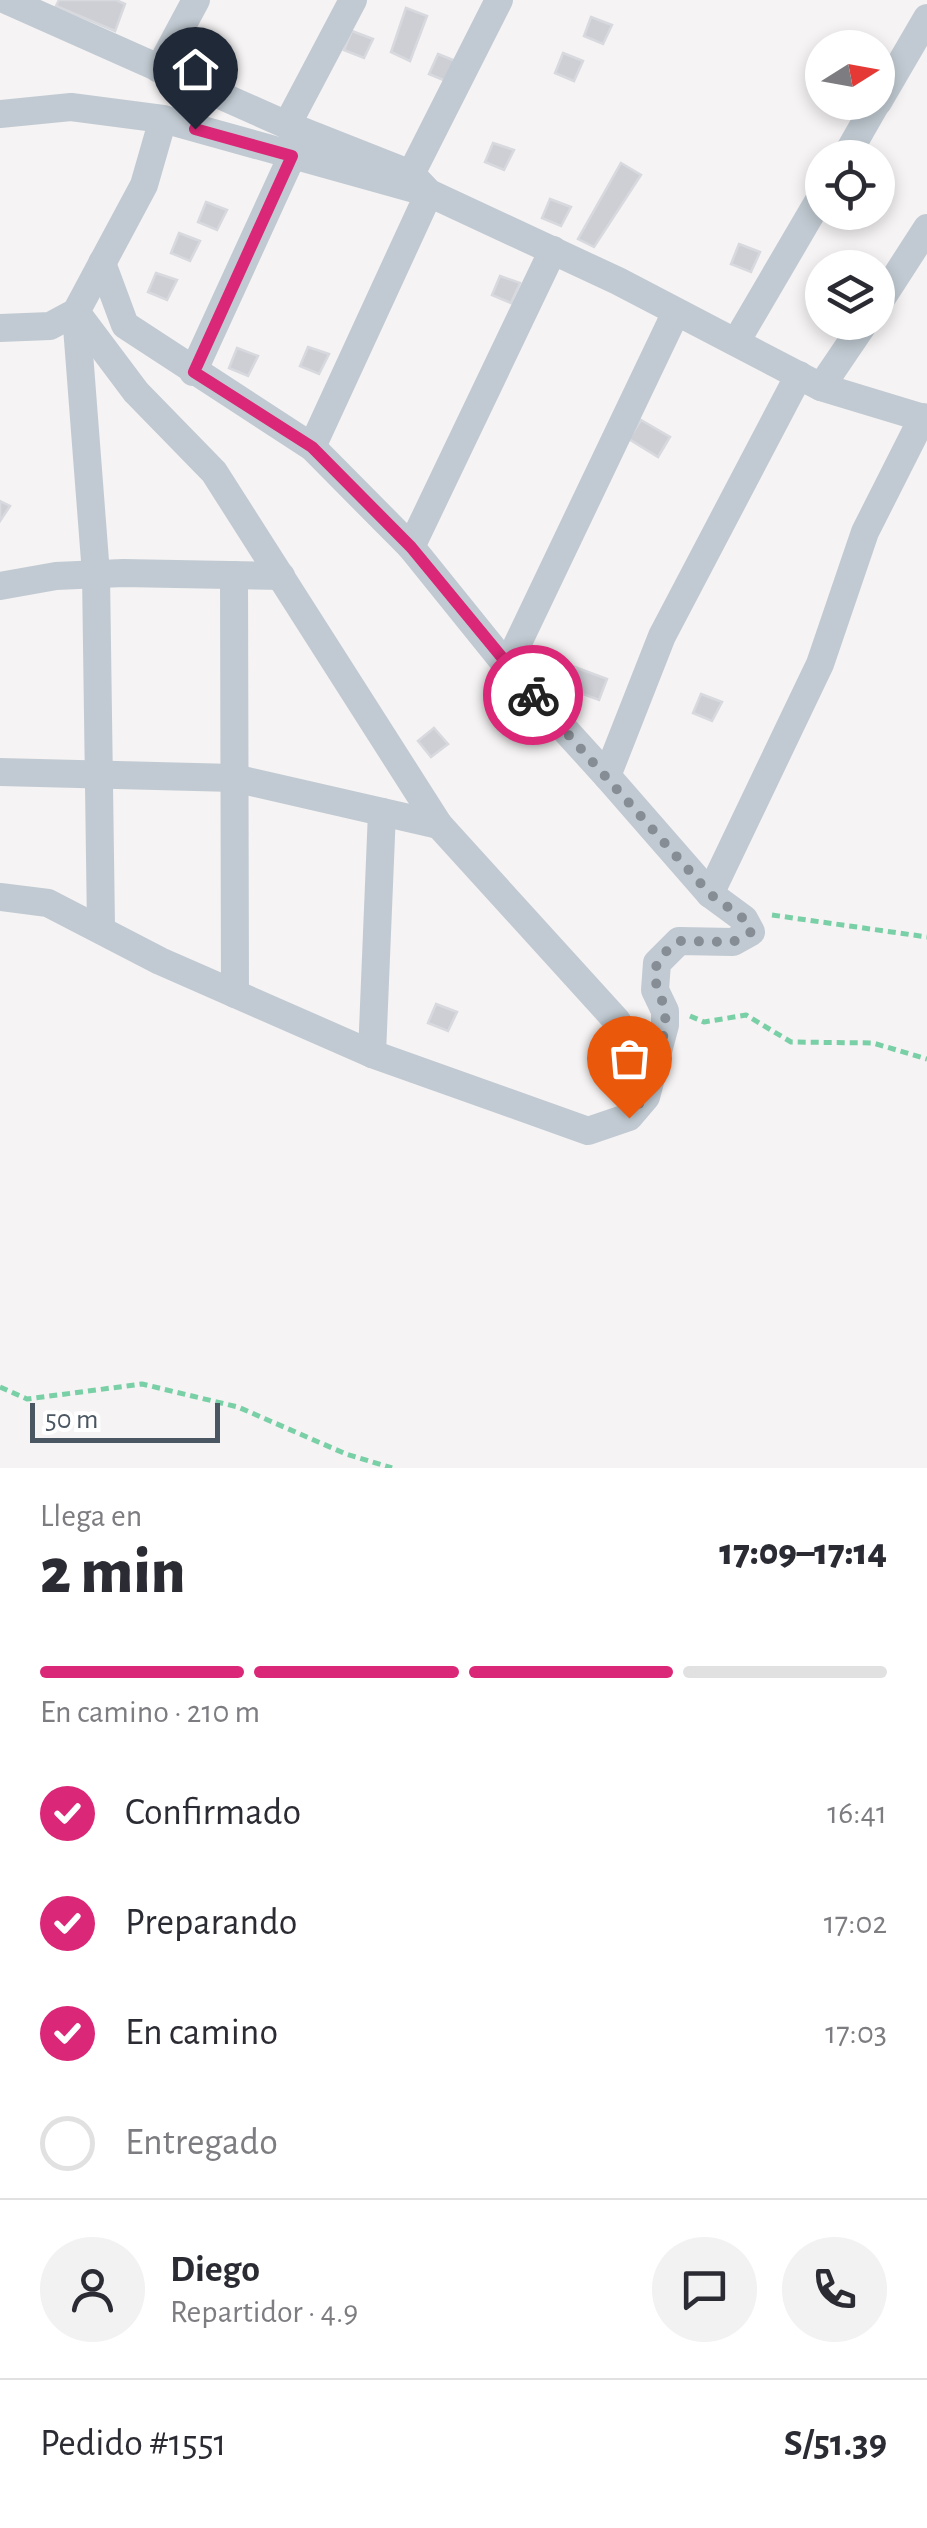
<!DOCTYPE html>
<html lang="es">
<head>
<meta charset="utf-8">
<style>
	:root { --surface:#fff; --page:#f2f2f3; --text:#2b2b33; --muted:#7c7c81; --line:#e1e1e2; --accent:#db2777 }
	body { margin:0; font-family:"Alegreya Sans",sans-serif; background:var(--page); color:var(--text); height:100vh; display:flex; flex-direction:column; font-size:38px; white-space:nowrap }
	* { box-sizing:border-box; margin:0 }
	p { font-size:32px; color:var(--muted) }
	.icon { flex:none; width:55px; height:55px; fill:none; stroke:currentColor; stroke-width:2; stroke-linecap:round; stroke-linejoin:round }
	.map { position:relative; height:1468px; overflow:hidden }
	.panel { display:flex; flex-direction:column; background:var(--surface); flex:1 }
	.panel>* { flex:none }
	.needle { width:65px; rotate:79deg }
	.buttons { position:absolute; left:805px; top:30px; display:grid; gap:20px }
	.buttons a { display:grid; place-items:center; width:90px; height:90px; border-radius:50%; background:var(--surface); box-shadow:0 5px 15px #0003; font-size:50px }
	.scale { position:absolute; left:30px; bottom:25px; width:190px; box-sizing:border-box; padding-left:10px; border:5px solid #4a5661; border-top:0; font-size:28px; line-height:35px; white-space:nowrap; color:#4a5661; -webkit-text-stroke:8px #fff; paint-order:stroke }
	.pin { position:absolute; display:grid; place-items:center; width:85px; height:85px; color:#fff; margin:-102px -42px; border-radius:50% 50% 50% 0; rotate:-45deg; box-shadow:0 0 10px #0007 }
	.pin .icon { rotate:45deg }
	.courier { position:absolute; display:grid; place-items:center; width:100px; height:100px; margin:-50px; border:8px solid #db2777; border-radius:50%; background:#fff; color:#222; box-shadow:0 2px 12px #0007 }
	.head em { font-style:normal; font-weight:800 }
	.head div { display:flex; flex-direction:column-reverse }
	.head { display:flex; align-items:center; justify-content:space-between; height:170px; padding:0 40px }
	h1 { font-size:65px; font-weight:800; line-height:75px }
	.bar { display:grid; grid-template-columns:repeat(4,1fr); gap:15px 10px; align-content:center; height:120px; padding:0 40px }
	.bar i { height:12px; border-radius:8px; background:var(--line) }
	.bar .on { background:var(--accent) }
	.bar p { grid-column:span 4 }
	.line { display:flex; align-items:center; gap:25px; padding:0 40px; border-top:2px solid var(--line) }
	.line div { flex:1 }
	.round { display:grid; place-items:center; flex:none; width:105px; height:105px; border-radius:52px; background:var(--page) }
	ol { padding:0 40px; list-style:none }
	li { display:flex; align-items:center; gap:30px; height:110px }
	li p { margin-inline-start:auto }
	li .icon { padding:10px; border-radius:50%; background:var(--accent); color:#fff; stroke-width:4 }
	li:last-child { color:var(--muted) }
	li i { width:55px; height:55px; border:5px solid var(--line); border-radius:50% }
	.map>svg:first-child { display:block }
</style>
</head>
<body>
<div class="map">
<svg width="927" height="1468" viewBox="0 0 927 1468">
	<rect width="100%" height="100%" fill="#f5f3f3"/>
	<g fill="#cdcfd5" stroke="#d7d9de" stroke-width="2.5">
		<path d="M59 0H116L125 4 115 31 56 6Z"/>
		<path d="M406 8 427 16 410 61 391 52Z"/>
		<path d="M591 17 612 25 603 44 584 36Z"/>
		<path d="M352 31 373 39 364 58 344 50Z"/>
		<path d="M563 53 583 61 574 81 555 73Z"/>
		<path d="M438 54 458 62 448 82 429 74Z"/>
		<path d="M493 143 514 150 504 170 485 162Z"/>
		<path d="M621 163 641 175 594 247 578 239Z"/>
		<path d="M550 199 571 207 561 226 542 218Z"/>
		<path d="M206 202 227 210 217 230 198 222Z"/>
		<path d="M179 233 200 241 190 261 171 253Z"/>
		<path d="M739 244 760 252 751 272 731 264Z"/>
		<path d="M156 273 177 280 167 300 148 292Z"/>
		<path d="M500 276 520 283 511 303 492 295Z"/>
		<path d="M308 347 329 354 319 374 300 366Z"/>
		<path d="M237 348 258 356 248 376 229 368Z"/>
		<path d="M641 420 670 437 658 457 629 439Z"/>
		<path d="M0 501 10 506 0 521Z"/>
		<path d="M572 666 607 679 599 700 564 687Z"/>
		<path d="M701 694 722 702 712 721 693 713Z"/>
		<path d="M434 728 448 744 431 757 418 741Z"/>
		<path d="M436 1004 457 1012 448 1031 428 1023Z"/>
	</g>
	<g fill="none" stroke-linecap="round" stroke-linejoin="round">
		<g stroke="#7ad0a6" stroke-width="5" stroke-dasharray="8 5" stroke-linecap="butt">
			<path d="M772 915 927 937"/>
			<path d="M690 1016 704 1022 746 1015 791 1042 873 1043 927 1059"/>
			<path d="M0 1387 27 1399 142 1384 238 1407 346 1454 392 1468"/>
		</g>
		<g stroke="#c1cad2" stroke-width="28">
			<path d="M6 0 287 125 411 174 429 193 618 281 821 387 865 322"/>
			<path d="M159 69 196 0"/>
			<path d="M878 102 927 18"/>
			<path d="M0 114 71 107 163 119 429 193 312 447"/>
			<path d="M287 125 353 0"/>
			<path d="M845 158 877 102"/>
			<path d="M411 174 499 0"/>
			<path d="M102 263 125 325 312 447 411 547 507 666 607 776"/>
			<path d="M878 304 927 228"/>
			<path d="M76 312 136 392 214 472 439 825 617 1021"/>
			<path d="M76 314 96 574 101 927"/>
			<path d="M0 328 50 326 76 312 144 185 163 119"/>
			<path d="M736 342 822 195"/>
			<path d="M193 372 292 156"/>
			<path d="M821 387 927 419"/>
			<path d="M411 547 553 250"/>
			<path d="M234 575 235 994"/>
			<path d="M0 586 56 576 123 573 281 576"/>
			<path d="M507 666 676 312"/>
			<path d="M0 772 234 778 439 825"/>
			<path d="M710 894 820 664 865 532 923 417"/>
			<path d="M0 897 48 903 160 961 372 1054 588 1131 629 1117 646 1097 665 1025V1011L655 990 657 963 679 941 733 942 751 932 744 919 710 894 607 776 662 636 799 375"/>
			<path d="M372 1054 382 812"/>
		</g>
	</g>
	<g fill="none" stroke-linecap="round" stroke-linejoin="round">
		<path stroke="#868d94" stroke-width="10" stroke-dasharray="0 18" d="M533 695 710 894 744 919 751 932 733 942 679 941C632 974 669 990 665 1024 661 1057 650 1092 629 1118"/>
		<path stroke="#db2777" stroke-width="12" d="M195 129 292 156 194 372 312 447 411 547 533 695"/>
	</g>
</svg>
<div class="buttons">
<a><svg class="needle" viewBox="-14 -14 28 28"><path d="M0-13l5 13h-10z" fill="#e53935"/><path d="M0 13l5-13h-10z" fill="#7c7c81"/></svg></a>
<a><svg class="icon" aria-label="locate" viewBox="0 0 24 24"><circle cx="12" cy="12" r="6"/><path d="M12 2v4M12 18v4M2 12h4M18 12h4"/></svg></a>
<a><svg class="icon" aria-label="layers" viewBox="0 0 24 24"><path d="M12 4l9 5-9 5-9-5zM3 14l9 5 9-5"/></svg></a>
</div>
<div class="scale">50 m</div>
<div class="pin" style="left:629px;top:1118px;background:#ea580c"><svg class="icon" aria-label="bag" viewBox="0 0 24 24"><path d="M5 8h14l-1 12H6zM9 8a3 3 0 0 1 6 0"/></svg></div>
<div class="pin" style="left:195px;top:129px;background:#1f2937"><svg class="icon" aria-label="home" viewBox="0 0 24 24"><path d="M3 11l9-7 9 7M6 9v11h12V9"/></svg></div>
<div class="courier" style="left:533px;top:695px"><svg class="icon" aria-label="bike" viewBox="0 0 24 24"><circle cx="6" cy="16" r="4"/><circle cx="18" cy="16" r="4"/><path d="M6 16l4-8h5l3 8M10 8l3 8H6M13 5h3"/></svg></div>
</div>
<section class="panel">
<div class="head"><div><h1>2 min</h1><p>Llega en</p></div><em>17:09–17:14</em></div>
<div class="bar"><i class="on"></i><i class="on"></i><i class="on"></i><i></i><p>En camino · 210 m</p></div>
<ol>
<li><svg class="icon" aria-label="check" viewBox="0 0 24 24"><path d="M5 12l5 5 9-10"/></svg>Confirmado<p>16:41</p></li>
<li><svg class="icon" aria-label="check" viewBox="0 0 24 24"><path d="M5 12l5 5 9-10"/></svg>Preparando<p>17:02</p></li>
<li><svg class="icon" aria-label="check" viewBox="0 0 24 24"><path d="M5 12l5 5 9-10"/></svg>En camino<p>17:03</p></li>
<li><i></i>Entregado</li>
</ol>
<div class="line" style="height:180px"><a class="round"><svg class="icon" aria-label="person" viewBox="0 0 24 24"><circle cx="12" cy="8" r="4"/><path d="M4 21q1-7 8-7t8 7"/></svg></a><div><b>Diego</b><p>Repartidor · 4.9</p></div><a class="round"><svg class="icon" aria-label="chat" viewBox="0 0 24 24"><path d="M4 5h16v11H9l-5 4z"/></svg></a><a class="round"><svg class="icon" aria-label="phone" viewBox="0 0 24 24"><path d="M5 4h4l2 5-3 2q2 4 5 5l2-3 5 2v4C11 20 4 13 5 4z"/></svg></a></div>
<div class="line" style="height:130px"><div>Pedido #1551</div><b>S/51.39</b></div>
</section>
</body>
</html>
